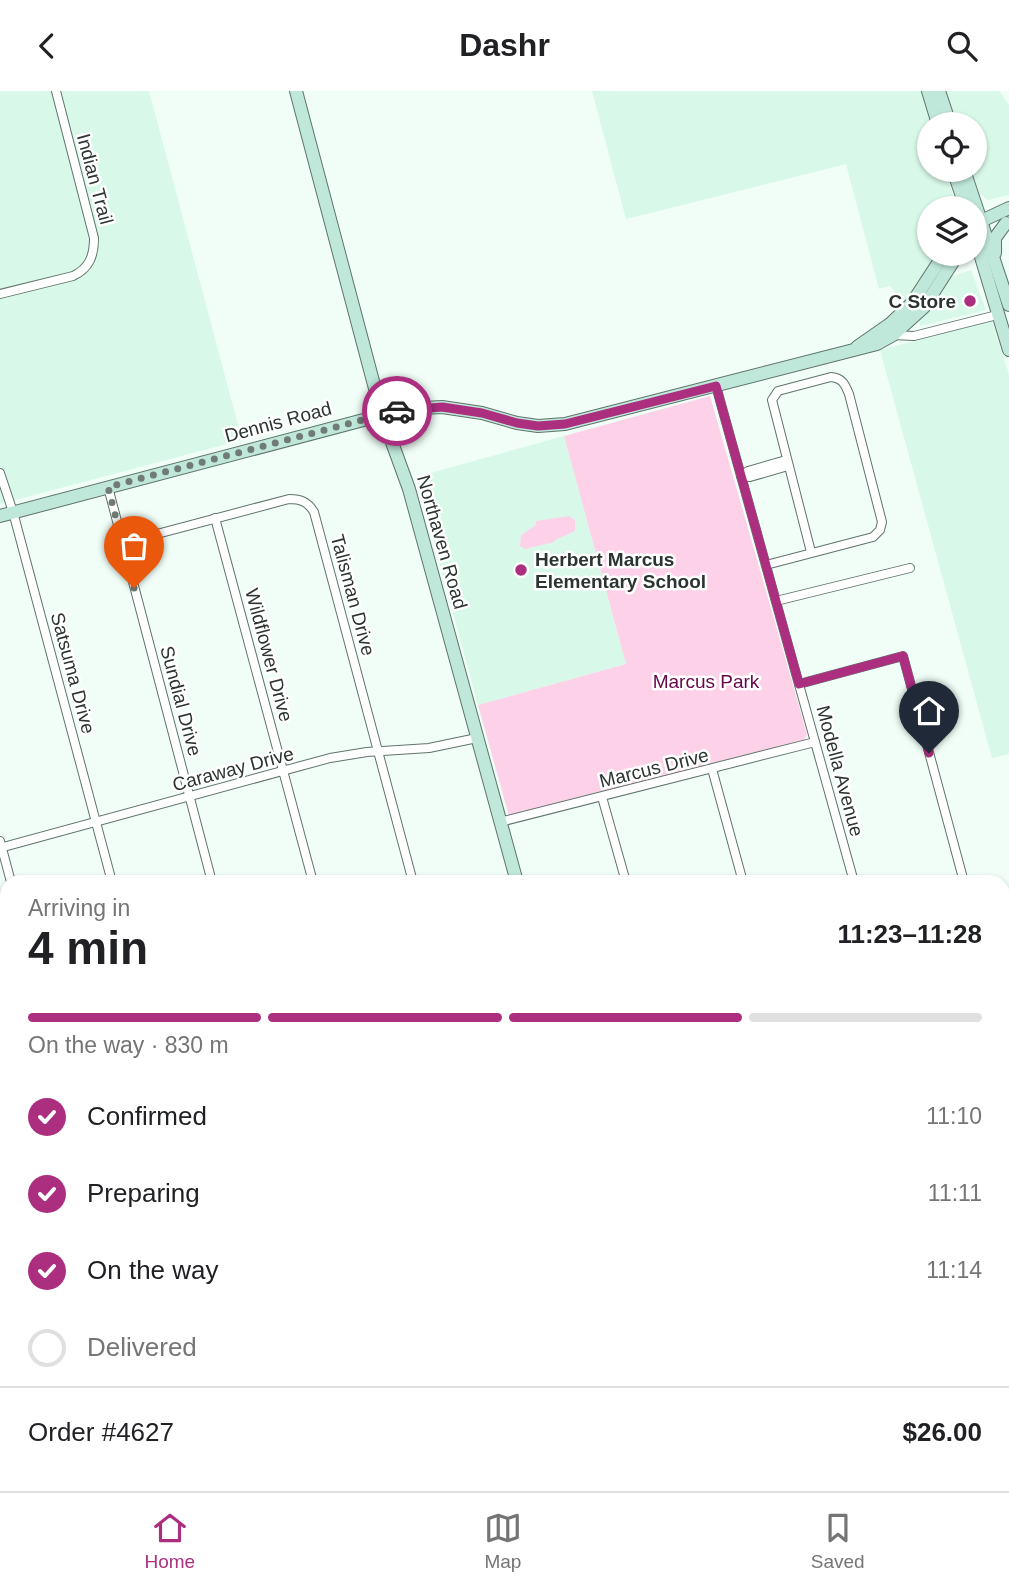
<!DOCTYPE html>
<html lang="en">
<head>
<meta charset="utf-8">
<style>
	:root { --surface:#fff; --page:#f2f2f2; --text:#202124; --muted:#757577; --line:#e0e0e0; --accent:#ac2f7f }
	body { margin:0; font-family:Arial,sans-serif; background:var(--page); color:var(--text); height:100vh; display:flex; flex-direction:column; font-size:26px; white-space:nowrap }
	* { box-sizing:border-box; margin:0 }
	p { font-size:23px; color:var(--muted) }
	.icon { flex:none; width:38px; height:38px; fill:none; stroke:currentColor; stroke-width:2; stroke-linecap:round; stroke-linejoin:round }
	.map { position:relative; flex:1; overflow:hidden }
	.side { position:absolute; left:0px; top:784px; width:1010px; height:616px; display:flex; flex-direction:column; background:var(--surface); border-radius:21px 21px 0 0; box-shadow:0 2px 5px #0004 }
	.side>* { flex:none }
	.buttons { position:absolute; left:917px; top:21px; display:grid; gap:14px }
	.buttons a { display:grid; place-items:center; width:70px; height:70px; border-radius:50%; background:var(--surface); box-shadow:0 2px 5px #0004; font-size:35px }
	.pin { position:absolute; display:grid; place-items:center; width:60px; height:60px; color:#fff; margin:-72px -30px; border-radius:50% 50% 50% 0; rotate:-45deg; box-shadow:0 0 7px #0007 }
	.pin .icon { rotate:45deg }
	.courier { position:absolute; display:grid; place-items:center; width:70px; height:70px; margin:-35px; border:5px solid #ac2f7f; border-radius:50%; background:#fff; color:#222; box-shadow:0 2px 9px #0007 }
	.head em { font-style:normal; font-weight:700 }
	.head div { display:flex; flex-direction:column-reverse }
	.head { display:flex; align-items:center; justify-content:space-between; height:119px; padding:0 28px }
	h1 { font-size:46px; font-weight:700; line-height:52px }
	.bar { display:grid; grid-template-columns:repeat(4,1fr); gap:10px 7px; align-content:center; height:84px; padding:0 28px }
	.bar i { height:9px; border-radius:5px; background:var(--line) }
	.bar .active { background:var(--accent) }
	.bar p { grid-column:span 4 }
	.line { display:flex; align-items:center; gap:18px; padding:0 28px; border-top:2px solid var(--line) }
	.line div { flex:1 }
	ol { padding:0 28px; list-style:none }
	li { display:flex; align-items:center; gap:21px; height:77px }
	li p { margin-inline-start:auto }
	li .icon { padding:7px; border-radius:50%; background:var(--accent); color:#fff; stroke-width:4 }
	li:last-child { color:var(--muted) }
	li i { width:38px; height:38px; border:4px solid var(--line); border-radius:50% }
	header { display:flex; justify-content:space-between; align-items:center; height:91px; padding:0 28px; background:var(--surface); font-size:32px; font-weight:700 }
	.menu { display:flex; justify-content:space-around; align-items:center; height:98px; border-top:2px solid var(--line); background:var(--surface); font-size:19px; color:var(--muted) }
	.menu a { display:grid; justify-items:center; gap:4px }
	.menu .active { color:var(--accent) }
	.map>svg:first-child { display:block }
</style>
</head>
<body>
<header><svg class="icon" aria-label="back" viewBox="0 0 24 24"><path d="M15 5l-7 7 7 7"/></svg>Dashr<svg class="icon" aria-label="search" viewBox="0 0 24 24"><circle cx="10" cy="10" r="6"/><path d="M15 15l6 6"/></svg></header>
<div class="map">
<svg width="1009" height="1400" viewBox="0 0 1009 1400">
	<rect width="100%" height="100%" fill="#f0fef7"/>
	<g fill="#d8f8e9">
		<path d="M0 0H149L242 349 0 413Z"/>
		<path d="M592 0H922L932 33H929V79H945L957 117H929V163H936L904 212 890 195 879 198 846 73 626 128Z"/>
		<path d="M946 0H999L1009 14V104L988 109 980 103 972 79H975V33H956Z"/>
		<path d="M971 179 986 219 920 235 919 229 950 186Z"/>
		<path d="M992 230 1009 284V663L992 667 880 259Z"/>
		<path d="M564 345 626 573 478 614 416 386Z"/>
		<path d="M1009 967V1026H1008L1003 1005V968Z"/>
		<path d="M7 1315V1376L0 1381V1317Z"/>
	</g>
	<g fill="#fdd2e8">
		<path d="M710 305 807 643 804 650 509 725 478 614 626 573 564 345Z"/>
		<path d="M569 425 575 429V440L555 449 554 451 525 458 520 455 521 444 536 434V430Z"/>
	</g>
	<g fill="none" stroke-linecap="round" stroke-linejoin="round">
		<path stroke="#f2a1ce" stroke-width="2" d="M0 1104 7 1103"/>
		<defs>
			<g id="street">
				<path d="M0 203 73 185C90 177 94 164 94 147L56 0"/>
				<path d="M893 244 914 245 997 224"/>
				<path d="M716 295 854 791"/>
				<path d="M0 382 13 421 112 791"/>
				<path d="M741 385 748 380 786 369"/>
				<path d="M741 385 750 386 788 375"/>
				<path d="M108 396 212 791"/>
				<path d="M215 427 313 791"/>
				<path d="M123 452 289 408C301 408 308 411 314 421L413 791"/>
				<path d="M766 474 873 446 880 439 882 431 849 303C845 293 842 287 831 286L778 300 772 309 811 461"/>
				<path d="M776 510 910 477"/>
				<path d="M799 593 903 565 964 791"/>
				<path d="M712 678 743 791"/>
				<path d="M602 706 626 791"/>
				<path d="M500 731 815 651"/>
				<path d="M0 750 11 791"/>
				<path d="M0 757 330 667 367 661 429 657 477 647"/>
				<path d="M0 1030 7 1028"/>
				<path d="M1003 1223 1009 1224"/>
				<path d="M0 1309 7 1307"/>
				<path d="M78 1393 80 1400"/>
				<path d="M194 1393 195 1400"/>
				<path d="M395 1393 403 1400"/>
				<path d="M653 1393 658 1400"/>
				<path d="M779 1393 781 1400"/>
				<path d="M892 1393 894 1400"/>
				<path d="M1003 1393 1004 1400"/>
				<path d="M313 1400 316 1393"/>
				<path d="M610 1400 623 1393"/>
			</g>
			<g id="secondary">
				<path d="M296 0 382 324 409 398 517 791"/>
				<path d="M928 0 938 33"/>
				<path d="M939 0 950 33"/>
				<path d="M953 79 966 117"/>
				<path d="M964 79 1009 214"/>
				<path d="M975 133 1009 117"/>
				<path d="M975 146 1009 259"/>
				<path d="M995 162V147L1006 132"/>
				<path d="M857 256 890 233 912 212 944 163"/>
				<path d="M0 425 405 318 442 316 482 322 517 332 538 335 565 333 877 253 893 244 924 216 958 163"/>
				<path d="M1003 1036 1009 1035"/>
				<path d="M1003 1051 1009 1050"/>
				<path d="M1 1391 8 1400"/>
				<path d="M14 1400 22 1393"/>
				<path d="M454 1400 457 1393"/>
			</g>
		</defs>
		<use href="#street" stroke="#60746b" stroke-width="10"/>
		<use href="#secondary" stroke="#60746b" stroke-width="14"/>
		<use href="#street" stroke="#fff" stroke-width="8"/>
		<use href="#secondary" stroke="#bfe7da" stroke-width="12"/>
	</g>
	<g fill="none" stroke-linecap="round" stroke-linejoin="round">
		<path stroke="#707b76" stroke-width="7" stroke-dasharray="0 12.6" d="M134 497 108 396 397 320"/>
		<path stroke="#ac2f7f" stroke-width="9" d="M397 320 442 316 482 322 517 332 538 335 565 333 716 295 799 593 903 565 929 662"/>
	</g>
	<g fill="#ac2f7f" stroke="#fff" stroke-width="2.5">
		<circle cx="970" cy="210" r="7"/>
		<circle cx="521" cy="479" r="7"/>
	</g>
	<g text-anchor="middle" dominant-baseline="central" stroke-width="5" stroke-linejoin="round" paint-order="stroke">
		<g font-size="19" fill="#2b3430" stroke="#fff">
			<text transform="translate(95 88) rotate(75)">Indian Trail</text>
			<text transform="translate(278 331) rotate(-15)">Dennis Road</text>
			<text transform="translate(442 451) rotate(74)">Northaven Road</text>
			<text transform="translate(353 504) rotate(75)">Talisman Drive</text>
			<text transform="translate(269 564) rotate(75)">Wildflower Drive</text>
			<text transform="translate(73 582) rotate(75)">Satsuma Drive</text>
			<text transform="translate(181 610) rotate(75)">Sundial Drive</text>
			<text transform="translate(654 677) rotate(-14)">Marcus Drive</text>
			<text transform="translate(233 678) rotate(-15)">Caraway Drive</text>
			<text transform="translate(840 680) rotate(75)">Modella Avenue</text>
		</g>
		<g font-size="19" font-weight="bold" fill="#2b3430" stroke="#fff" text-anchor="end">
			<text x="956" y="210">C Store</text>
			<text x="535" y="468" text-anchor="start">Herbert Marcus<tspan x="535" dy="22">Elementary School</tspan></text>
		</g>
		<g font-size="19" fill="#68064a" stroke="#fff">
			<text x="706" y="590">Marcus Park</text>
		</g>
	</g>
</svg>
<div class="buttons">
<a><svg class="icon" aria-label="locate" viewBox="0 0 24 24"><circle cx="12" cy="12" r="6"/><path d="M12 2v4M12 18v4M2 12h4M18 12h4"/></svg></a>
<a><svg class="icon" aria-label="layers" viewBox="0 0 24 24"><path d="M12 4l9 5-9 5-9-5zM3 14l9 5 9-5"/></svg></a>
</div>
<div class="pin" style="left:134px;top:497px;background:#ea580c"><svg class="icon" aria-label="bag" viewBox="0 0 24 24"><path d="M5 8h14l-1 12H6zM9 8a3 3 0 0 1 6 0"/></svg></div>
<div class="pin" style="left:929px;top:662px;background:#1f2937"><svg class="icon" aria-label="home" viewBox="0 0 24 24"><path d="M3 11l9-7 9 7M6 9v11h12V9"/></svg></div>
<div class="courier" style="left:397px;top:320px"><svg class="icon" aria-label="car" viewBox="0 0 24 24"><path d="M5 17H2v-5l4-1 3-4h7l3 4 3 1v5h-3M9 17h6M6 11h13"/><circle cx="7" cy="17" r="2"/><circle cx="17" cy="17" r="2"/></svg></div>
<section class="side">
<div class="head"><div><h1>4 min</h1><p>Arriving in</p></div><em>11:23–11:28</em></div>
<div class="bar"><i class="active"></i><i class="active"></i><i class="active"></i><i></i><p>On the way · 830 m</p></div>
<ol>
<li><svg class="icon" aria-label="check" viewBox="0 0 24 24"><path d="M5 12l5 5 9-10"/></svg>Confirmed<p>11:10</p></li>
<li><svg class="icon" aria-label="check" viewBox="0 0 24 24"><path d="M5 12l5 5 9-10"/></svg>Preparing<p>11:11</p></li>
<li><svg class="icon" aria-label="check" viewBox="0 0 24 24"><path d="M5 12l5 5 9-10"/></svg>On the way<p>11:14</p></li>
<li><i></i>Delivered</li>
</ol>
<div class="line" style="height:91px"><div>Order #4627</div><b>$26.00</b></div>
</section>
</div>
<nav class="menu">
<a class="active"><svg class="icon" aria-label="home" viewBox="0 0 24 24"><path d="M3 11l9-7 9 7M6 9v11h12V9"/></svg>Home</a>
<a><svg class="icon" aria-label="map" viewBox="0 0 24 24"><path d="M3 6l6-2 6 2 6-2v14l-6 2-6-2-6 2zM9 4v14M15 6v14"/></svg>Map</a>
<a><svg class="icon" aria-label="saved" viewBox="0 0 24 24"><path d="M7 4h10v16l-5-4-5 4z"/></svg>Saved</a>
</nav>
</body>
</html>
